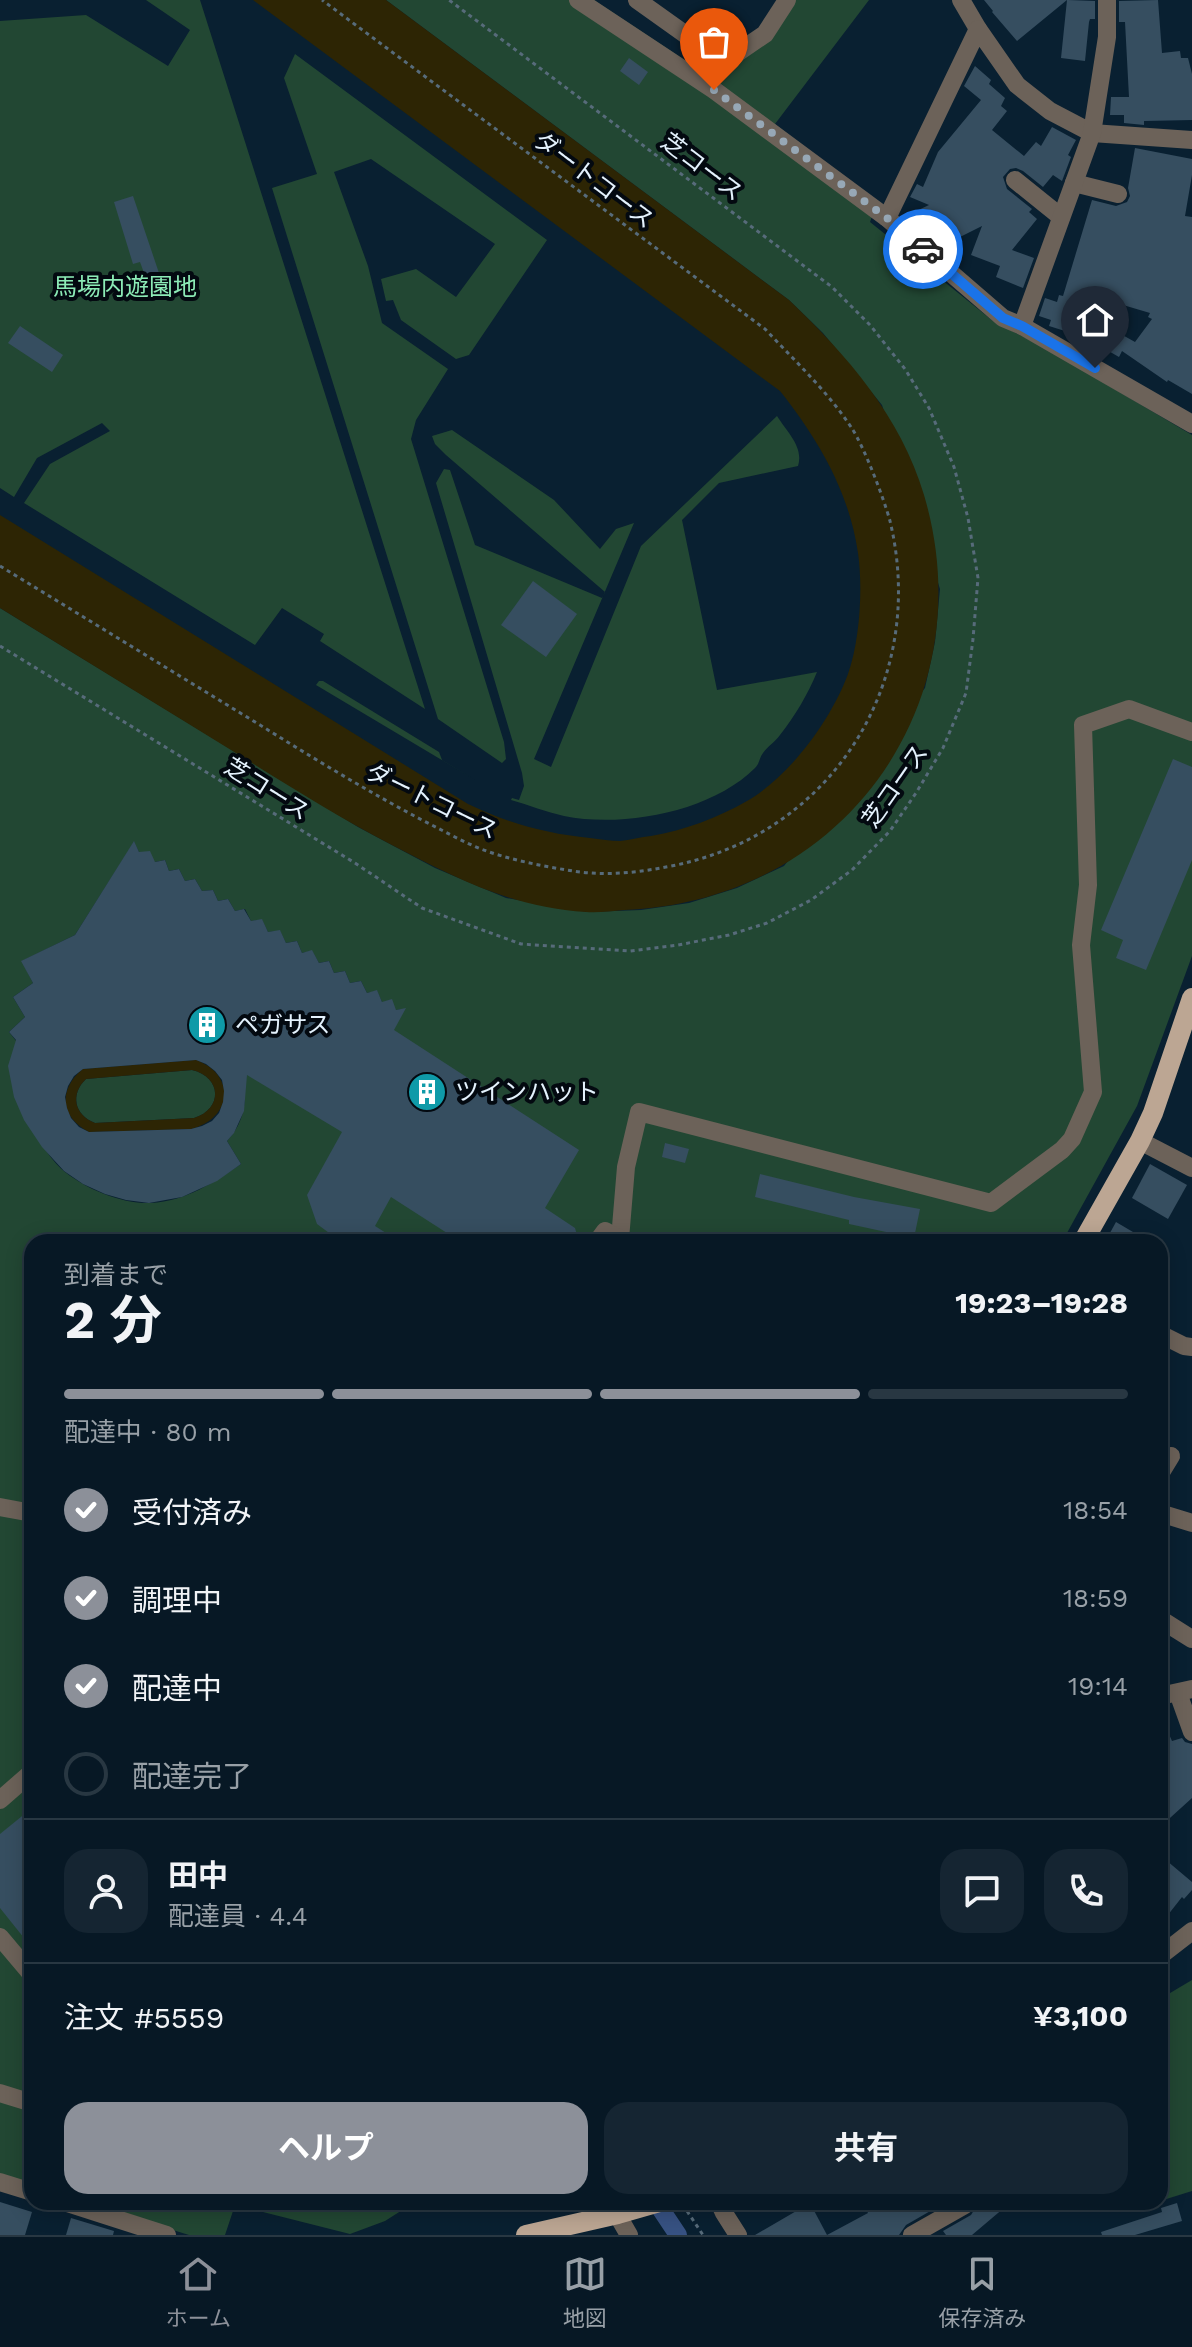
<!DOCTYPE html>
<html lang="ja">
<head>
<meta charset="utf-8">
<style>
	:root { --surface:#071825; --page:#152532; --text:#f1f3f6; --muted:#98a0a7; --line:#283742; --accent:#8c9099 }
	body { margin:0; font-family:"Work Sans","Noto Sans JP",sans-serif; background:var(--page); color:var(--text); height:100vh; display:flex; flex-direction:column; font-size:30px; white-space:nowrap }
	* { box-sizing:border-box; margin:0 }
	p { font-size:26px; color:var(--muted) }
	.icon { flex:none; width:44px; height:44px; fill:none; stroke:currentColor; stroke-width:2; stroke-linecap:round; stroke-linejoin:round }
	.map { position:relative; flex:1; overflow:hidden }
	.panel { position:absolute; left:24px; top:1234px; width:1144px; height:976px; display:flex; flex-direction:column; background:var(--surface); border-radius:24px; box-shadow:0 4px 20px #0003,0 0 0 2px var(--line) }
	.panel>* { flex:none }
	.pin { position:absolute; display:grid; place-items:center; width:68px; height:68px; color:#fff; margin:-82px -34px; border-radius:50% 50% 50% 0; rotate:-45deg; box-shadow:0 0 8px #0007 }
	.pin .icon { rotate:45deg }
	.courier { position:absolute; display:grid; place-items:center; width:80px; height:80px; margin:-40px; border:6px solid #1a73e8; border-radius:50%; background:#fff; color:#222; box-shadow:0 2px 10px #0007 }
	.head em { font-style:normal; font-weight:700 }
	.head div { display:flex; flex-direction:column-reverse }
	.head { display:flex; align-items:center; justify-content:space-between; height:136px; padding:0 40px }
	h1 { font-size:52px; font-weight:700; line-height:60px }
	.bar { display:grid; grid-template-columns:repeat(4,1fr); gap:12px 8px; align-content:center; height:96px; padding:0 40px }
	.bar i { height:10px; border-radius:6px; background:var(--line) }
	.bar .active { background:var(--accent) }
	.bar p { grid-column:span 4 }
	.line { display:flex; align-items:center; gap:20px; padding:0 40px; border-top:2px solid var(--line) }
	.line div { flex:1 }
	.round { display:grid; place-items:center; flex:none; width:84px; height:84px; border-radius:24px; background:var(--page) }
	ol { padding:0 40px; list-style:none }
	li { display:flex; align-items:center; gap:24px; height:88px }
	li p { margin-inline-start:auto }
	li .icon { padding:8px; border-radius:50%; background:var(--accent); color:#fff; stroke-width:4 }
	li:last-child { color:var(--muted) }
	li i { width:44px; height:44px; border:4px solid var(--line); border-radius:50% }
	.cta { display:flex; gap:16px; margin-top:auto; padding:16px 40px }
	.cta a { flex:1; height:92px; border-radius:24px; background:var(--accent); color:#fff; font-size:32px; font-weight:700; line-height:92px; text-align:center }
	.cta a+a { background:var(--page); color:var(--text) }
	.tab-bar { display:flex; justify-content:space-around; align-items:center; height:112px; border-top:2px solid var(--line); background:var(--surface); font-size:22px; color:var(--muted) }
	.tab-bar a { display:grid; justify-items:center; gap:4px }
	.tab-bar .active { color:var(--accent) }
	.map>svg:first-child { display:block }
</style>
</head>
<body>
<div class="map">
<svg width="1192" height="2235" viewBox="0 0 1192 2235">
	<rect width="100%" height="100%" fill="#092031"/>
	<g fill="#224733" fill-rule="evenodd">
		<path d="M146 0H200L425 709 320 641 324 634 282 608 255 645 24 503 50 464 110 431 102 423 37 458 14 497 0 488V21L86 15 168 66 190 30Z"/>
		<path d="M386 0H594L718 82 727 69 795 0H869L775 124 877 203 870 222 993 321 1047 349 1192 435V956L1137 1106 1062 1242H32V2186L0 2177V608L358 827 435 868 506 898 587 912 641 910 689 903 737 888 784 866 925 688 935 642 940 589 882 405 823 333 789 300ZM134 842 139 852 155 862 165 860 169 871 179 869 185 881 195 879 202 891 213 890 218 901 228 899 235 911 245 909 251 921 262 920 268 932 280 931 286 943 297 941 302 953 312 951 319 963 329 961 334 973 345 971 350 983 361 981 367 993 377 991 382 1002 396 1010 405 1009 239 1070C249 1096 246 1120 227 1141L241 1164C213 1183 186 1201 151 1203 122 1204 88 1190 65 1172 38 1151 0 1074 17 1042L9 1032 25 1017 13 997 33 983 22 961 75 935Z"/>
		<path d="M295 54 547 240 469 355 456 359 401 320 393 300 386 301 381 279 416 269 456 297 495 244 371 159 334 172 368 266 382 323 448 369 416 420 411 439 504 742 506 759 502 763 438 719 272 188 317 174 284 78Z"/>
		<path d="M777 416C787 432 804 447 798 466L719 483 682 520 717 690 817 672C808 694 795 716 780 735 775 742 768 746 763 753 759 758 760 763 755 768 711 812 623 828 564 816 546 812 529 805 511 800L512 798 519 800 524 786 522 773 436 483 444 469 450 470 475 545 602 598 605 592 446 455 435 444 432 436 452 430 554 500 600 549 616 529 634 523 534 759 551 767 641 546Z"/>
		<path d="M319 681H323L439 752 442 760 477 781 316 685Z"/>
		<path d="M192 1070C222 1077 223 1109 194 1118L95 1123C74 1115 70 1094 86 1079Z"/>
		<path d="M1192 1980V2191L1160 2201V1999Z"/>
		<path d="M82 2202H415L385 2221 350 2234 235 2205 225 2235H189Z"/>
	</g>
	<g fill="#2d2504" fill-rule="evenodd">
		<path d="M253 0H386L789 300C847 355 901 417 924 495 986 704 842 902 624 910 612 911 598 913 586 912 510 907 456 878 390 844 340 818 292 788 244 758 163 708 81 658 0 608V515L468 804C507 823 547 834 590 838 600 839 611 841 620 841 630 840 641 837 651 836 685 830 717 818 747 801 790 776 831 720 848 674 860 640 863 588 858 553 849 491 818 439 780 391Z"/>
		<path d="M196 1060C237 1075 232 1119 191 1129L89 1132C60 1117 58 1089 83 1069ZM192 1070C222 1077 223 1109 194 1118L95 1123C74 1115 70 1094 86 1079Z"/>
	</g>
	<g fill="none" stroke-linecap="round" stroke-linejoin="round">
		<path stroke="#375283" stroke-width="18" d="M656 2202 678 2235"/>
	</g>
	<g fill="#364e60" fill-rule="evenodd">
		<path d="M984 0H1068L1095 1V19H1090L1089 22 1085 61 1061 58 1067 0 1017 41 992 12 993 11Z"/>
		<path d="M1158 0 1162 53 1180 51 1181 58H1188L1192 74V120L1144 121V125L1124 123V115H1110L1111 97H1129L1125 22H1119V1Z"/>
		<path d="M629 58 648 72 639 85 620 71Z"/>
		<path d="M975 66 991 80 989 84 1005 98 1001 106 1007 111 992 130 1024 156 1036 142 1041 146 1052 127 1076 140 1068 155 1071 157 1062 181 1053 175 1043 187 1023 171 1016 168 1010 169 1003 177 1007 189 1032 209 1029 212 1037 219 1012 250 1034 258 1023 288 996 277 1000 266 971 255 982 226 940 247 928 235 926 236 922 233 912 213 929 205 910 197 917 184 923 187 938 152 981 100 964 86Z"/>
		<path d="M1135 148 1192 159V175L1185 216 1192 217V394L1168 380 1167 382 1122 351 1119 357 1084 337 1049 326 1051 320 1039 316 1045 298 1057 302 1059 295 1063 296 1092 200 1116 206 1127 202 1130 196 1128 188ZM1123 305 1150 313 1148 317 1152 319 1135 342 1110 328Z"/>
		<path d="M133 196 160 276 147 281 140 262 133 264 114 202Z"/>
		<path d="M20 326 63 355 52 372 8 343Z"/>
		<path d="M533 581 577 614 546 657 501 625Z"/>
		<path d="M1173 759 1192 767V860L1146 970 1116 958 1123 940 1101 930Z"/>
		<path d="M134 841 139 852 150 851 155 862 165 860 169 871 179 869 185 881 195 879 202 891 213 890 218 901 228 899 235 911 244 909 251 921 262 919 268 932 280 930 286 943 297 941 302 953 312 950 319 963 329 961 334 973 345 971 350 983 361 981 367 993 377 990 382 1002 392 999 396 1010 406 1008 394 1030 579 1150 545 1208 575 1228 579 1242H461L391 1197 375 1226 386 1233 340 1241 317 1224 307 1195 342 1132 247 1075 244 1111 234 1133 227 1141 241 1164 217 1181 182 1197 149 1203 126 1200 105 1194 83 1184 64 1171 42 1147 24 1120 14 1097 8 1066 16 1040 9 1032 25 1017 13 997 33 983 21 961 75 935ZM196 1060 206 1064 215 1071 222 1080 224 1091 223 1102 219 1113 212 1121 202 1126 191 1129 89 1132 79 1127 71 1118 67 1108 65 1097 68 1086 74 1076 83 1069Z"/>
		<path d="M665 1143 689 1149 685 1163 662 1157Z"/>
		<path d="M1150 1164 1187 1185 1168 1219 1132 1198Z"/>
		<path d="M760 1174 854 1197 920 1209 914 1238 849 1224V1220L755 1197Z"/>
		<path d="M1116 1222 1150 1242H1105Z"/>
		<path d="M1160 1714 1172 1741 1182 1738 1185 1742 1192 1744V1798L1160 1827V1789L1165 1785 1160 1773Z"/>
		<path d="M32 1808V1948L0 1908V1834Z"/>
		<path d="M1160 1855 1192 1882V1890L1184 1899 1182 1897 1160 1925Z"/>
		<path d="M0 2202 32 2212 25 2235H0Z"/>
		<path d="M870 2202H946L906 2225 899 2235H755L810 2203 827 2235 868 2213 867 2211 873 2209Z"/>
		<path d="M979 2202H1011L972 2235H946L943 2231 971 2215Z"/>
		<path d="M1177 2203 1182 2221 1135 2235H1102L1101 2232 1162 2212 1161 2208Z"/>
		<path d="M71 2218 114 2231 113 2235H66Z"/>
	</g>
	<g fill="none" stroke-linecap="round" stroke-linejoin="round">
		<g stroke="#576b7a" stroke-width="3" stroke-dasharray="4 4" stroke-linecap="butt">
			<path d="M0 566C87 619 173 672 260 725 313 758 367 791 422 820 442 830 461 841 481 849 510 860 542 866 573 871 604 876 635 873 666 867 830 838 929 683 890 521 884 499 864 446 851 427 827 391 795 361 765 329L322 0"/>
			<path d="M0 646 355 863 422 908 521 944 630 951 678 945 729 935 767 923 811 900 852 870 890 831 916 793 943 748 966 693 973 639 978 578 968 518 954 467 929 408 905 369 870 325 832 287 449 0"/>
			<path d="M687 2211 703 2235"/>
		</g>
		<g stroke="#6c6259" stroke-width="18">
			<path d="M578 0 714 90 887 218 1003 318 1022 326 1192 424"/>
			<path d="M637 0 724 62 765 34 787 0"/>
			<path d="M961 0 978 29"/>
			<path d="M1015 180 1061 217"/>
			<path d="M1074 183 1118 194"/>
			<path d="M887 218 978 29 1017 85 1050 111 1092 133 1192 140"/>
			<path d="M1022 326 1092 133 1107 37V0"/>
			<path d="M1140 1141 1192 1168"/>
			<path d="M620 1239 626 1167 639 1112 991 1203 1062 1150 1072 1139 1093 1092 1081 945 1088 885 1083 725 1129 709 1192 732"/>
			<path d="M597 1242 605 1231 620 1239V1242"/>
			<path d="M1160 1334 1184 1346 1192 1347"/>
			<path d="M1160 1474 1171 1456"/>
			<path d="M0 1507 32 1513"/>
			<path d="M1160 1513 1192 1523"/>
			<path d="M1160 1619 1192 1639"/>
			<path d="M1178 1693 1192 1732"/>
			<path d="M1160 1696 1192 1689"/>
			<path d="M0 1800 32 1772"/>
			<path d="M0 1937 32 1975"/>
			<path d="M1160 1956 1192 1931"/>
			<path d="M0 2093 32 2103"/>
			<path d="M0 2182 32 2192"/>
			<path d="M64 2202 167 2235"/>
			<path d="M610 2202 629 2235"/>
			<path d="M719 2202 724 2213 738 2235"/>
			<path d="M912 2235 965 2205 967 2202"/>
		</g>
		<g stroke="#bca693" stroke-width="20">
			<path d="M1083 1242 1140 1141 1153 1113 1192 998"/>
			<path d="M526 2235 618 2214 660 2202"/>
		</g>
	</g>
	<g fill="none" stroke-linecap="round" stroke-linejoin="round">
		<path stroke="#97a8b6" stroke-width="8" stroke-dasharray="0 14.4" d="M714 90 887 218 923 249"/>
		<path stroke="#1a73e8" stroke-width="10" d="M923 249 1003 318 1022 326 1095 368"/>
	</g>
	<defs>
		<symbol id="building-disc" viewBox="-11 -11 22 22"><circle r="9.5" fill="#0f9aa8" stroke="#030910"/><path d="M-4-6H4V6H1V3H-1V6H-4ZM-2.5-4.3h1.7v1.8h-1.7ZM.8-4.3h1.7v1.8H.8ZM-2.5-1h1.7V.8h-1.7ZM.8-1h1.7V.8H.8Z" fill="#fff"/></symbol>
	</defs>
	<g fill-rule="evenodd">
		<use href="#building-disc" x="185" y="1003" width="44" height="44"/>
		<use href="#building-disc" x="405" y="1070" width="44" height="44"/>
	</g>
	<g text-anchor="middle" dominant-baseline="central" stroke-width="8" stroke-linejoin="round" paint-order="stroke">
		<g font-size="24" fill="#e4f2fd" stroke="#030910">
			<text transform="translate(702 167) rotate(37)">芝コース</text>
			<text transform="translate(594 180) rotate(37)">ダートコース</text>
			<text transform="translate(895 786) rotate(-55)">芝コース</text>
			<text transform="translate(267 789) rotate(32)">芝コース</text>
			<text transform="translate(432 801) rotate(26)">ダートコース</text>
		</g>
		<g font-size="24" fill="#8cebb6" stroke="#030910">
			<text x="125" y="287">馬場内遊園地</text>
		</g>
		<g font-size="24" fill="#e4f2fd" stroke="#030910" text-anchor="start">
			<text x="235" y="1025">ペガサス</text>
			<text x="455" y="1092">ツインハット</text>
		</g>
	</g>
</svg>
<div class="pin" style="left:714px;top:90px;background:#ea580c"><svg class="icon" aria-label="bag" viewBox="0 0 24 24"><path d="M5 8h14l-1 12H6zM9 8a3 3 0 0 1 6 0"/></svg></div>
<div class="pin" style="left:1095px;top:368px;background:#1f2937"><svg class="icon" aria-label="home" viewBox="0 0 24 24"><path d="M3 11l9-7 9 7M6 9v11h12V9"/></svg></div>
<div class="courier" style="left:923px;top:249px"><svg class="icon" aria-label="car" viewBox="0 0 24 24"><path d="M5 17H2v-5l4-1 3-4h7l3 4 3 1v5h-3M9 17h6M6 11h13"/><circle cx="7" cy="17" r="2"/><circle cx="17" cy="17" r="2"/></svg></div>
<section class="panel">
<div class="head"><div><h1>2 分</h1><p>到着まで</p></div><em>19:23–19:28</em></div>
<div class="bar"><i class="active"></i><i class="active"></i><i class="active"></i><i></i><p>配達中 · 80 m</p></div>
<ol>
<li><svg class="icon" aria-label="check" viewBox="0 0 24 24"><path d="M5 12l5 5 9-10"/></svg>受付済み<p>18:54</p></li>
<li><svg class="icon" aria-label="check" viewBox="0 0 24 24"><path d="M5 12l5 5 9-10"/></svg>調理中<p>18:59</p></li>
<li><svg class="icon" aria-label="check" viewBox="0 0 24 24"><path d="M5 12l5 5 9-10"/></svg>配達中<p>19:14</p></li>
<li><i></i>配達完了</li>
</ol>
<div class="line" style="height:144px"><a class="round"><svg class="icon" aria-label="person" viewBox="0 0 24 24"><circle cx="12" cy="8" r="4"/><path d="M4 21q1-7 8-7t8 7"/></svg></a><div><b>田中</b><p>配達員 · 4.4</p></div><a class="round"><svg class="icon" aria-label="chat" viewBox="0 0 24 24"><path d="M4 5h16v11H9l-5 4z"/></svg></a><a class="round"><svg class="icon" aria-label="phone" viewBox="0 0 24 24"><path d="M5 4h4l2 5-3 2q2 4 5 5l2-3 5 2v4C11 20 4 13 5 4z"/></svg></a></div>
<div class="line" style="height:104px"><div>注文 #5559</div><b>¥3,100</b></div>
<div class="cta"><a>ヘルプ</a><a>共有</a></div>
</section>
</div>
<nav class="tab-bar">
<a class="active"><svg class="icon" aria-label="home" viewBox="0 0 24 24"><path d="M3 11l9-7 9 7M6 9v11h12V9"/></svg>ホーム</a>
<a><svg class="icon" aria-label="map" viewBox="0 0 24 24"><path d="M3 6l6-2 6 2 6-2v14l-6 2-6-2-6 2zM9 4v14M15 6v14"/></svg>地図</a>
<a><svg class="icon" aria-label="saved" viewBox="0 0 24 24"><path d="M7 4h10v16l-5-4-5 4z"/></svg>保存済み</a>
</nav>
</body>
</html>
